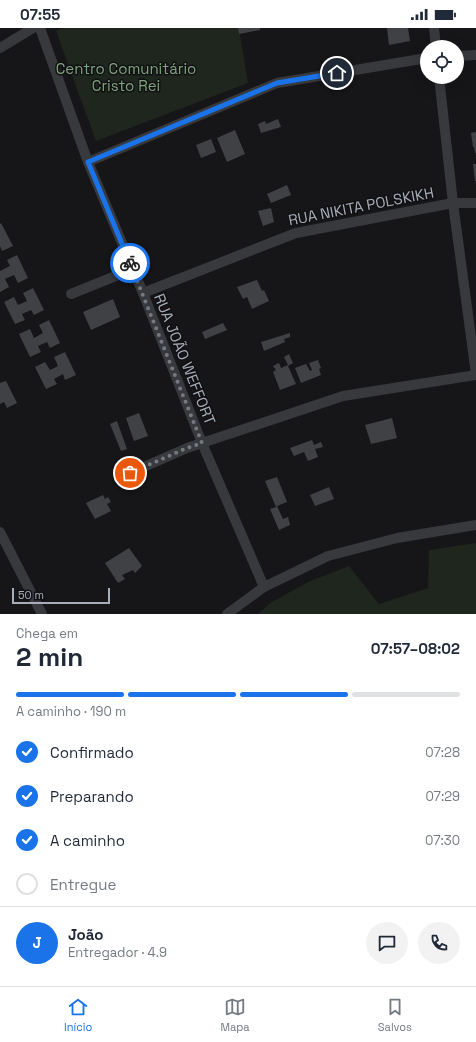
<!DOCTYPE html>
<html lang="pt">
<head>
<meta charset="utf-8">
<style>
	:root { --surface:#fff; --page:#f2f2f3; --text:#1f2937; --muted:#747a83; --line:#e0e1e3; --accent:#1a73e8 }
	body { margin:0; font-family:"Space Grotesk",sans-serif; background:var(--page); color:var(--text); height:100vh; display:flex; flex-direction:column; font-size:15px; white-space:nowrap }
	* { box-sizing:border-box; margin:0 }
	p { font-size:13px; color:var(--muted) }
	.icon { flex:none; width:22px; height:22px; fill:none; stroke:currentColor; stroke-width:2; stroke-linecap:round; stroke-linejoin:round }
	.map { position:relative; height:586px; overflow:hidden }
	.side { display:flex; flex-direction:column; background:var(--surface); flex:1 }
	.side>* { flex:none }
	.fabs { position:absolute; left:420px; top:12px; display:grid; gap:8px }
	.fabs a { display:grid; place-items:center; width:44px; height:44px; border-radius:50%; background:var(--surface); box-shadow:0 4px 16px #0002; font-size:20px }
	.scale { position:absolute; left:12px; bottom:10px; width:98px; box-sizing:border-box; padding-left:4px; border:2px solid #a8aeb9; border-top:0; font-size:11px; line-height:14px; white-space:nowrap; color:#a8aeb9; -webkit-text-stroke:3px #111113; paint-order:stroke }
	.pin { position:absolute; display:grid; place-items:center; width:34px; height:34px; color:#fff; margin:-17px; border:2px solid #fff; border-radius:50%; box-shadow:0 1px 4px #0007 }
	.courier { position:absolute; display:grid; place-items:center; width:40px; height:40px; margin:-20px; border:3px solid #1a73e8; border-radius:50%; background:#fff; color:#222; box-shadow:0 1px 5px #0007 }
	.headline em { font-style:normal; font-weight:800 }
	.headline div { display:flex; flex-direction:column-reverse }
	.headline { display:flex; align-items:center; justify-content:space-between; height:68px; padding:0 16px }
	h1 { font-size:26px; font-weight:800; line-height:30px }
	.bar { display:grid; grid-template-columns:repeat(4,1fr); gap:6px 4px; align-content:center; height:48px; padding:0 16px }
	.bar i { height:5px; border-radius:3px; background:var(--line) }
	.bar .selected { background:var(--accent) }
	.bar p { grid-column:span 4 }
	.line { display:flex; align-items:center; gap:10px; padding:0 16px; border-top:1px solid var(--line) }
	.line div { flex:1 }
	.round { display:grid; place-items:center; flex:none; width:42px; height:42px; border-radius:21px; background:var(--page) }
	ol { padding:0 16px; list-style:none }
	li { display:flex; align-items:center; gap:12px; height:44px }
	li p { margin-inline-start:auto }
	li .icon { padding:4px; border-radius:50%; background:var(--accent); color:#fff; stroke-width:4 }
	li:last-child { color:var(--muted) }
	li i { width:22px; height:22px; border:2px solid var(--line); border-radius:50% }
	.status { display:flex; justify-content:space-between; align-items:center; height:28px; padding:0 20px; background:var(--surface); direction:ltr }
	.status svg { height:11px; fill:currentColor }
	.dock { display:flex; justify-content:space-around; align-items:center; height:56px; border-top:1px solid var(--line); background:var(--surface); font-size:11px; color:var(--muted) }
	.dock a { display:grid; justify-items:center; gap:2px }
	.dock .selected { color:var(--accent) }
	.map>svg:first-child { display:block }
</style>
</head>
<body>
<div class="status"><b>07:55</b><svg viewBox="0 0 49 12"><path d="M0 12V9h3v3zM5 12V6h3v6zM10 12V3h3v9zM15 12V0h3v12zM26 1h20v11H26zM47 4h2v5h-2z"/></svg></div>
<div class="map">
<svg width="476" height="586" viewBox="0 0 476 586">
	<rect width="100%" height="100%" fill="#161618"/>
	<g fill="#1e261e">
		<path d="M62 0H239L248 55 96 113 56 3Z"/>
		<path d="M476 515V586H258L270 575 308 554 349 538 379 576 428 560 429 522Z"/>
	</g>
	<g fill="#404145">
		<path d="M238 0H260V2L239 6Z"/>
		<path d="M387 0H408L410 13 389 17Z"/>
		<path d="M278 91 281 99 261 105 258 96 265 93 266 96Z"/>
		<path d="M235 102 245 126 227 134 217 110Z"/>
		<path d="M476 104V125H475L474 119H473L471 105Z"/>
		<path d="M211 111 216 124 201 130 196 117Z"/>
		<path d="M473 136H476V153H475Z"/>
		<path d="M287 157 291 167 271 175 267 166Z"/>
		<path d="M271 180 274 194 263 198 258 183Z"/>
		<path d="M1 195 13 218 2 223 0 218V196Z"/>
		<path d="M17 227 28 250 18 255 14 247 5 251 9 259 0 264V243L10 238 7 232Z"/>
		<path d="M257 252 262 263 264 262 269 273 252 281 247 269 243 271 237 259Z"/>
		<path d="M33 260 44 282 34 287 31 282 22 286 25 292 15 296 4 274 14 269 18 277 27 273 23 265Z"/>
		<path d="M113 271 120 289 91 302 83 284Z"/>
		<path d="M49 292 60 315 50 320 47 314 38 318 41 324 30 329 19 306 30 301 34 310 43 305 39 297Z"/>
		<path d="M223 295 227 302 205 311 202 304Z"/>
		<path d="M290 305V309L284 311 285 314 264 323 261 314Z"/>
		<path d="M65 324 76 347 65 352 63 346 54 351 57 356 46 361 35 339 45 334 50 342 58 338 54 329Z"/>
		<path d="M289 326 293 335 288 338 296 356 280 362 273 344 276 342 273 338 279 335 281 340 288 337 284 329Z"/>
		<path d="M318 332 321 340 319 341 321 347 301 355 295 340 306 336 310 343 312 342 309 335Z"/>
		<path d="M6 353 17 375 7 380 4 374 0 376V355Z"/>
		<path d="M139 385 148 408 134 413 126 390Z"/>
		<path d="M392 390 397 410 371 416 365 397Z"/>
		<path d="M117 393 127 421 121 423 110 396Z"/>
		<path d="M312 412 314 417 321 414 323 419 315 421 318 429 308 433 304 424 294 428 290 420Z"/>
		<path d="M277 449 287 474 277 478 283 491 288 489 290 497 279 502 270 481 276 479 265 453Z"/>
		<path d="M329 459 334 471 315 478 310 467Z"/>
		<path d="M103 467 105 471 108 469 111 474 107 476 111 483 95 491 86 475Z"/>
		<path d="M129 520 142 538 135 545 133 542 122 547 125 551 118 555 105 535Z"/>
	</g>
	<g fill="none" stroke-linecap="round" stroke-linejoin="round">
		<g stroke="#37393d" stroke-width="10">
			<path d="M40 0 88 134 143 265 202 415 264 559"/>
			<path d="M434 0 436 19"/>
			<path d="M0 20 33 0"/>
			<path d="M457 28 476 27"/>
			<path d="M439 49 453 175 476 346"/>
			<path d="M88 134 277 55 427 30"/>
			<path d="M143 265 296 205 453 175H476"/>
			<path d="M71 266 133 241"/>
			<path d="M130 445 187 420 343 368 476 347"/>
			<path d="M0 504 42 586"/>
			<path d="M227 586 264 559 328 528 397 510 476 497"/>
		</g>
	</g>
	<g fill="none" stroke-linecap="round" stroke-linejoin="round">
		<path stroke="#757981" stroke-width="4" stroke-dasharray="0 7.2" d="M130 445 187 420 202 415 130 235"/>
		<path stroke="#1a73e8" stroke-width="5" d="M130 235 88 134 277 55 337 45"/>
	</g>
	<g text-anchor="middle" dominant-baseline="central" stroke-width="3" stroke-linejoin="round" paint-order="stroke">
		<g font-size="15" fill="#7fa47e" stroke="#111113">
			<text x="126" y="40">Centro Comunitário<tspan x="126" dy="17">Cristo Rei</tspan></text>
		</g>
		<g font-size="15" fill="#a8aeb9" stroke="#111113">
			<text transform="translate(361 178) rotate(-11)">RUA NIKITA POLSKIKH</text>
			<text transform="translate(185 331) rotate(68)">RUA JOÃO WEFFORT</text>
		</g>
	</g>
</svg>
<div class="fabs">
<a><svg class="icon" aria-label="locate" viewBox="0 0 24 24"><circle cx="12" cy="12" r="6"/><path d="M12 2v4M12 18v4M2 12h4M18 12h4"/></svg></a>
</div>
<div class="scale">50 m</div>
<div class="pin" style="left:130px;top:445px;background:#ea580c"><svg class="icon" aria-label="bag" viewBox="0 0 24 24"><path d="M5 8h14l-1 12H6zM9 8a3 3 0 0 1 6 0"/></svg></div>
<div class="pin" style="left:337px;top:45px;background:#1f2937"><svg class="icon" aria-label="home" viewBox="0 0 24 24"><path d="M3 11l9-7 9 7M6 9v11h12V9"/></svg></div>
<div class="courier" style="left:130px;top:235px"><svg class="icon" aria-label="bike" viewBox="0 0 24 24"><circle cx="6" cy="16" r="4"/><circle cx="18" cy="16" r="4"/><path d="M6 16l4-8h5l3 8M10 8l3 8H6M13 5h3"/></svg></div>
</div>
<section class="side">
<div class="headline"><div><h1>2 min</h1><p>Chega em</p></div><em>07:57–08:02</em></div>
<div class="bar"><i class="selected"></i><i class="selected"></i><i class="selected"></i><i></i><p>A caminho · 190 m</p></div>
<ol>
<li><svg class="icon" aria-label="check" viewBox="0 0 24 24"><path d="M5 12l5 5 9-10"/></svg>Confirmado<p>07:28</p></li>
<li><svg class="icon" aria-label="check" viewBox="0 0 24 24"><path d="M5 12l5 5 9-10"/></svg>Preparando<p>07:29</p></li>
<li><svg class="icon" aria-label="check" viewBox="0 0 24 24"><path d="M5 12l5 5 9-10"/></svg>A caminho<p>07:30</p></li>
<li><i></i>Entregue</li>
</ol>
<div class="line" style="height:72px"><b class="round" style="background:var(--accent);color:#fff">J</b><div><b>João</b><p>Entregador · 4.9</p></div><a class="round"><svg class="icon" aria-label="chat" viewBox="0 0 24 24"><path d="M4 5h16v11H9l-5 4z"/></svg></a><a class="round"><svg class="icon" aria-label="phone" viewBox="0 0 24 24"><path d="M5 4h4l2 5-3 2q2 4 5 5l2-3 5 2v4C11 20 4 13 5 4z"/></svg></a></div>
</section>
<nav class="dock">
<a class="selected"><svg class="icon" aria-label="home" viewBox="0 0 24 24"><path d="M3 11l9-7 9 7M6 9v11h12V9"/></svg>Início</a>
<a><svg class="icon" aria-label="map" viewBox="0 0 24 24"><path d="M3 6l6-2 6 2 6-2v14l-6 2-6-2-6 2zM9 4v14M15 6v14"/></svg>Mapa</a>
<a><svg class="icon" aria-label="saved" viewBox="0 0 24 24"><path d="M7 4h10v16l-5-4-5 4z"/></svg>Salvos</a>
</nav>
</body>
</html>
